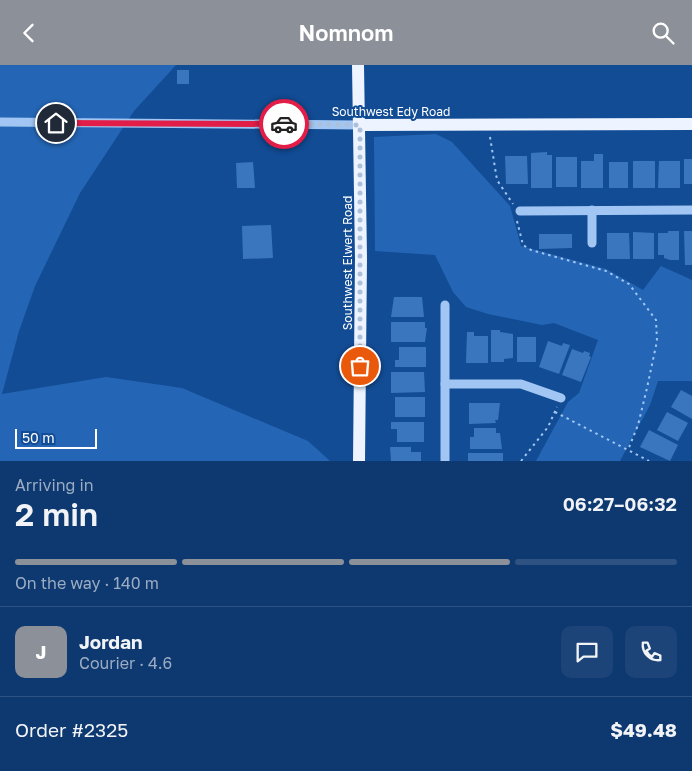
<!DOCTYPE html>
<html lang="en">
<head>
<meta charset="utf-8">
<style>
	:root { --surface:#0e3970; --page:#1c4478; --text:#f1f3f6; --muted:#9bacc3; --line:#2e5383; --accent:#8c9099 }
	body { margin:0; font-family:"Golos Text",sans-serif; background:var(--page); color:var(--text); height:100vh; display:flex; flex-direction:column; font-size:19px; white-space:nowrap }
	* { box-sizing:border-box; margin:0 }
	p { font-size:16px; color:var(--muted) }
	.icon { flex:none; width:28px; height:28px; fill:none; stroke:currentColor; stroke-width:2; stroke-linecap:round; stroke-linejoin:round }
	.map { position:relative; height:396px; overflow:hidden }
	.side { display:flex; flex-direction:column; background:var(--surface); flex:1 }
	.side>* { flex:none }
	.scale { position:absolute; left:15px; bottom:12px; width:82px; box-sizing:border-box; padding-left:5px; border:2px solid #fff; border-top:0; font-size:14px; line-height:18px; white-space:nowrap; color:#fff; -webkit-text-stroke:4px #124c95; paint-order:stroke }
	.pin { position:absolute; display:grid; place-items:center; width:42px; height:42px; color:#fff; margin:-21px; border:2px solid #fff; border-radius:50%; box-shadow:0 1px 5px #0007 }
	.courier { position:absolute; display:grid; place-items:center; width:50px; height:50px; margin:-25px; border:4px solid #e11d48; border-radius:50%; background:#fff; color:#222; box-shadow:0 1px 6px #0007 }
	.headline em { font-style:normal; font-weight:600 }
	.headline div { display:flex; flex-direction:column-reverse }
	.headline { display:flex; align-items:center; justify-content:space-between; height:85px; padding:0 15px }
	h1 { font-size:32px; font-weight:600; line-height:38px }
	.bar { display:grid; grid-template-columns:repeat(4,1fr); gap:8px 5px; align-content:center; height:60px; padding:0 15px }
	.bar i { height:6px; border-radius:4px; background:var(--line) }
	.bar .on { background:var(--accent) }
	.bar p { grid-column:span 4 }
	.line { display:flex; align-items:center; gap:12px; padding:0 15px; border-top:1px solid var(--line) }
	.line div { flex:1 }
	.round { display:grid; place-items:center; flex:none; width:52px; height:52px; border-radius:10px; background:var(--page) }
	header { display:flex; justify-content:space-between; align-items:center; height:65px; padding:0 15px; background:var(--accent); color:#fff; font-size:22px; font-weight:600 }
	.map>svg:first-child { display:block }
</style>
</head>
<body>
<header><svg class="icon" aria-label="back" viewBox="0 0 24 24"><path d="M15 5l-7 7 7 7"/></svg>Nomnom<svg class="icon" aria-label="search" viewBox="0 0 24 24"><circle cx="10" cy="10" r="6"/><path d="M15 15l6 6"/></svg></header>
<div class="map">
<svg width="692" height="396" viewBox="0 0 692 396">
	<rect width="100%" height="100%" fill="#124c95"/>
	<g fill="#2466b5">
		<path d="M0 0H176L134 46 80 128 35 221 19 266 2 329 106 312 182 323 308 376 330 396H0Z"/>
		<path d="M436 69 452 77 510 141 521 181 606 204 643 225 661 201 692 215V316H658L650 340 620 396H536L568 337 579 328 598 275 554 258 542 260 488 249 466 242 453 227 435 190 375 186 374 72Z"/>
	</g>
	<g fill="#3a76be">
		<rect x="177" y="5" width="12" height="14"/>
		<path d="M547 87V90H552V123H531V88Z"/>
		<path d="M594 89H603V123H581V96H594Z"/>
		<path d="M505 91H527L528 119H506Z"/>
		<rect x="556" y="92" width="21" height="30"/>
		<rect x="684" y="94" width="8" height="25"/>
		<rect x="633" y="96" width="22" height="27"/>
		<path d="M659 96H680V123H658Z"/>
		<path d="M253 97 255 123H237L236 98Z"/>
		<rect x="609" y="97" width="19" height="26"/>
		<path d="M271 160 273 193 243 194 242 161Z"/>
		<path d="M668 166H679V195H670L664 193V190H658V168H668Z"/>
		<path d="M684 166H692V200H685Z"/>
		<path d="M633 167 654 168V194H633Z"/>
		<path d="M607 168H629L630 194H607Z"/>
		<path d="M539 169H572V183L539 184Z"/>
		<path d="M394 232H422L424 252H391Z"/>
		<path d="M391 257H425V263H427L425 277H391Z"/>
		<path d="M491 265H500V267L513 269V293L504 294V297H491Z"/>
		<path d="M467 267H474V271H488V298H466Z"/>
		<rect x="517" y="272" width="19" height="25"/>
		<path d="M548 276 562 281 563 278 570 280 559 309 539 302Z"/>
		<path d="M399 282H426V302H395V295H399Z"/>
		<path d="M572 284 583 288 584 286 590 288 589 291 591 292 581 317 562 310Z"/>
		<path d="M391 307H424L425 327 391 328Z"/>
		<path d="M681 325 692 331V354L671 342Z"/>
		<rect x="395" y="332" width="30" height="20"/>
		<path d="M469 338H500L498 355H495L496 358 469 359Z"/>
		<path d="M667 347 688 358 678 376 657 365Z"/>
		<path d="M391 357H424V377H397V364H391Z"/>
		<path d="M474 363H496V368H500L502 384H470V372H474Z"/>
		<path d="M649 365 678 380 670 396 640 382Z"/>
		<path d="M390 382H411V387H421V396H391Z"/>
		<rect x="468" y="388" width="35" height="8"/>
	</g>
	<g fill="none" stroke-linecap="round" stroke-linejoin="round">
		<g stroke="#a1c6f3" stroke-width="2" stroke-dasharray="2.5 4" stroke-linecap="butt">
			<path d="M490 72 497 115 513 139"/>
			<path d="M517 156 523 180 531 185 606 206 629 219 656 255 657 276 647 323 638 360 628 385"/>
			<path d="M555 347 649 396"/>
			<path d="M521 396 548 362 557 342"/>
		</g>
		<g stroke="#a1c6f3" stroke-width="9">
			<path d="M0 57 360 60"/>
			<path d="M592 145V178"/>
			<path d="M520 146 692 145"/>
			<path d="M445 240V396"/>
			<path d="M445 319H521L561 333"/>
		</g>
		<g stroke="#edf4ff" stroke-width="12">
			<path d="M358 0 361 193 359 396"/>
			<path d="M360 60 692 59"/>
		</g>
	</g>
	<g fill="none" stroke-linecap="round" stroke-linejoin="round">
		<path stroke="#acc0da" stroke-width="5" stroke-dasharray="0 9" d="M284 59 360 60V301"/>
		<path stroke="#e11d48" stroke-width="6" d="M56 58 284 59"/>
	</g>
	<g text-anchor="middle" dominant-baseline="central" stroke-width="4" stroke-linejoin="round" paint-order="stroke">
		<g font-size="12" fill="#fff" stroke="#124c95">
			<text x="391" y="46">Southwest Edy Road</text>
			<text transform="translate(347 198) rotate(-90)">Southwest Elwert Road</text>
		</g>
	</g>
</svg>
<div class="scale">50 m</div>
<div class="pin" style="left:360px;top:301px;background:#ea580c"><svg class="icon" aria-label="bag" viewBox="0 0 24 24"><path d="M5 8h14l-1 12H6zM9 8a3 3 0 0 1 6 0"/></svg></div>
<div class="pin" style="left:56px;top:58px;background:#1f2937"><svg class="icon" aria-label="home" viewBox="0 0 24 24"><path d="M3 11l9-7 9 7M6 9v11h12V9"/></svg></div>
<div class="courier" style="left:284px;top:59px"><svg class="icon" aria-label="car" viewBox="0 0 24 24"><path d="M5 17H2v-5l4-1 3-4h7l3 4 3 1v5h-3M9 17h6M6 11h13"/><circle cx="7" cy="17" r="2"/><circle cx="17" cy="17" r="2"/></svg></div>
</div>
<section class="side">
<div class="headline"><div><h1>2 min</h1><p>Arriving in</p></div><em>06:27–06:32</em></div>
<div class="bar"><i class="on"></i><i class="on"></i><i class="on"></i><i></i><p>On the way · 140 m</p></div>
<div class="line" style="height:90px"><b class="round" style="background:var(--accent);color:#fff">J</b><div><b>Jordan</b><p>Courier · 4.6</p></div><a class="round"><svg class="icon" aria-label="chat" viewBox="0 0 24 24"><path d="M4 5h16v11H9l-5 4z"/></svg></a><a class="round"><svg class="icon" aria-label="phone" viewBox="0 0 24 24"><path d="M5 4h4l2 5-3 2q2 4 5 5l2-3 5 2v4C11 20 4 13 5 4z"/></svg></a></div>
<div class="line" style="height:65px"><div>Order #2325</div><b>$49.48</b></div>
</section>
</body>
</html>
